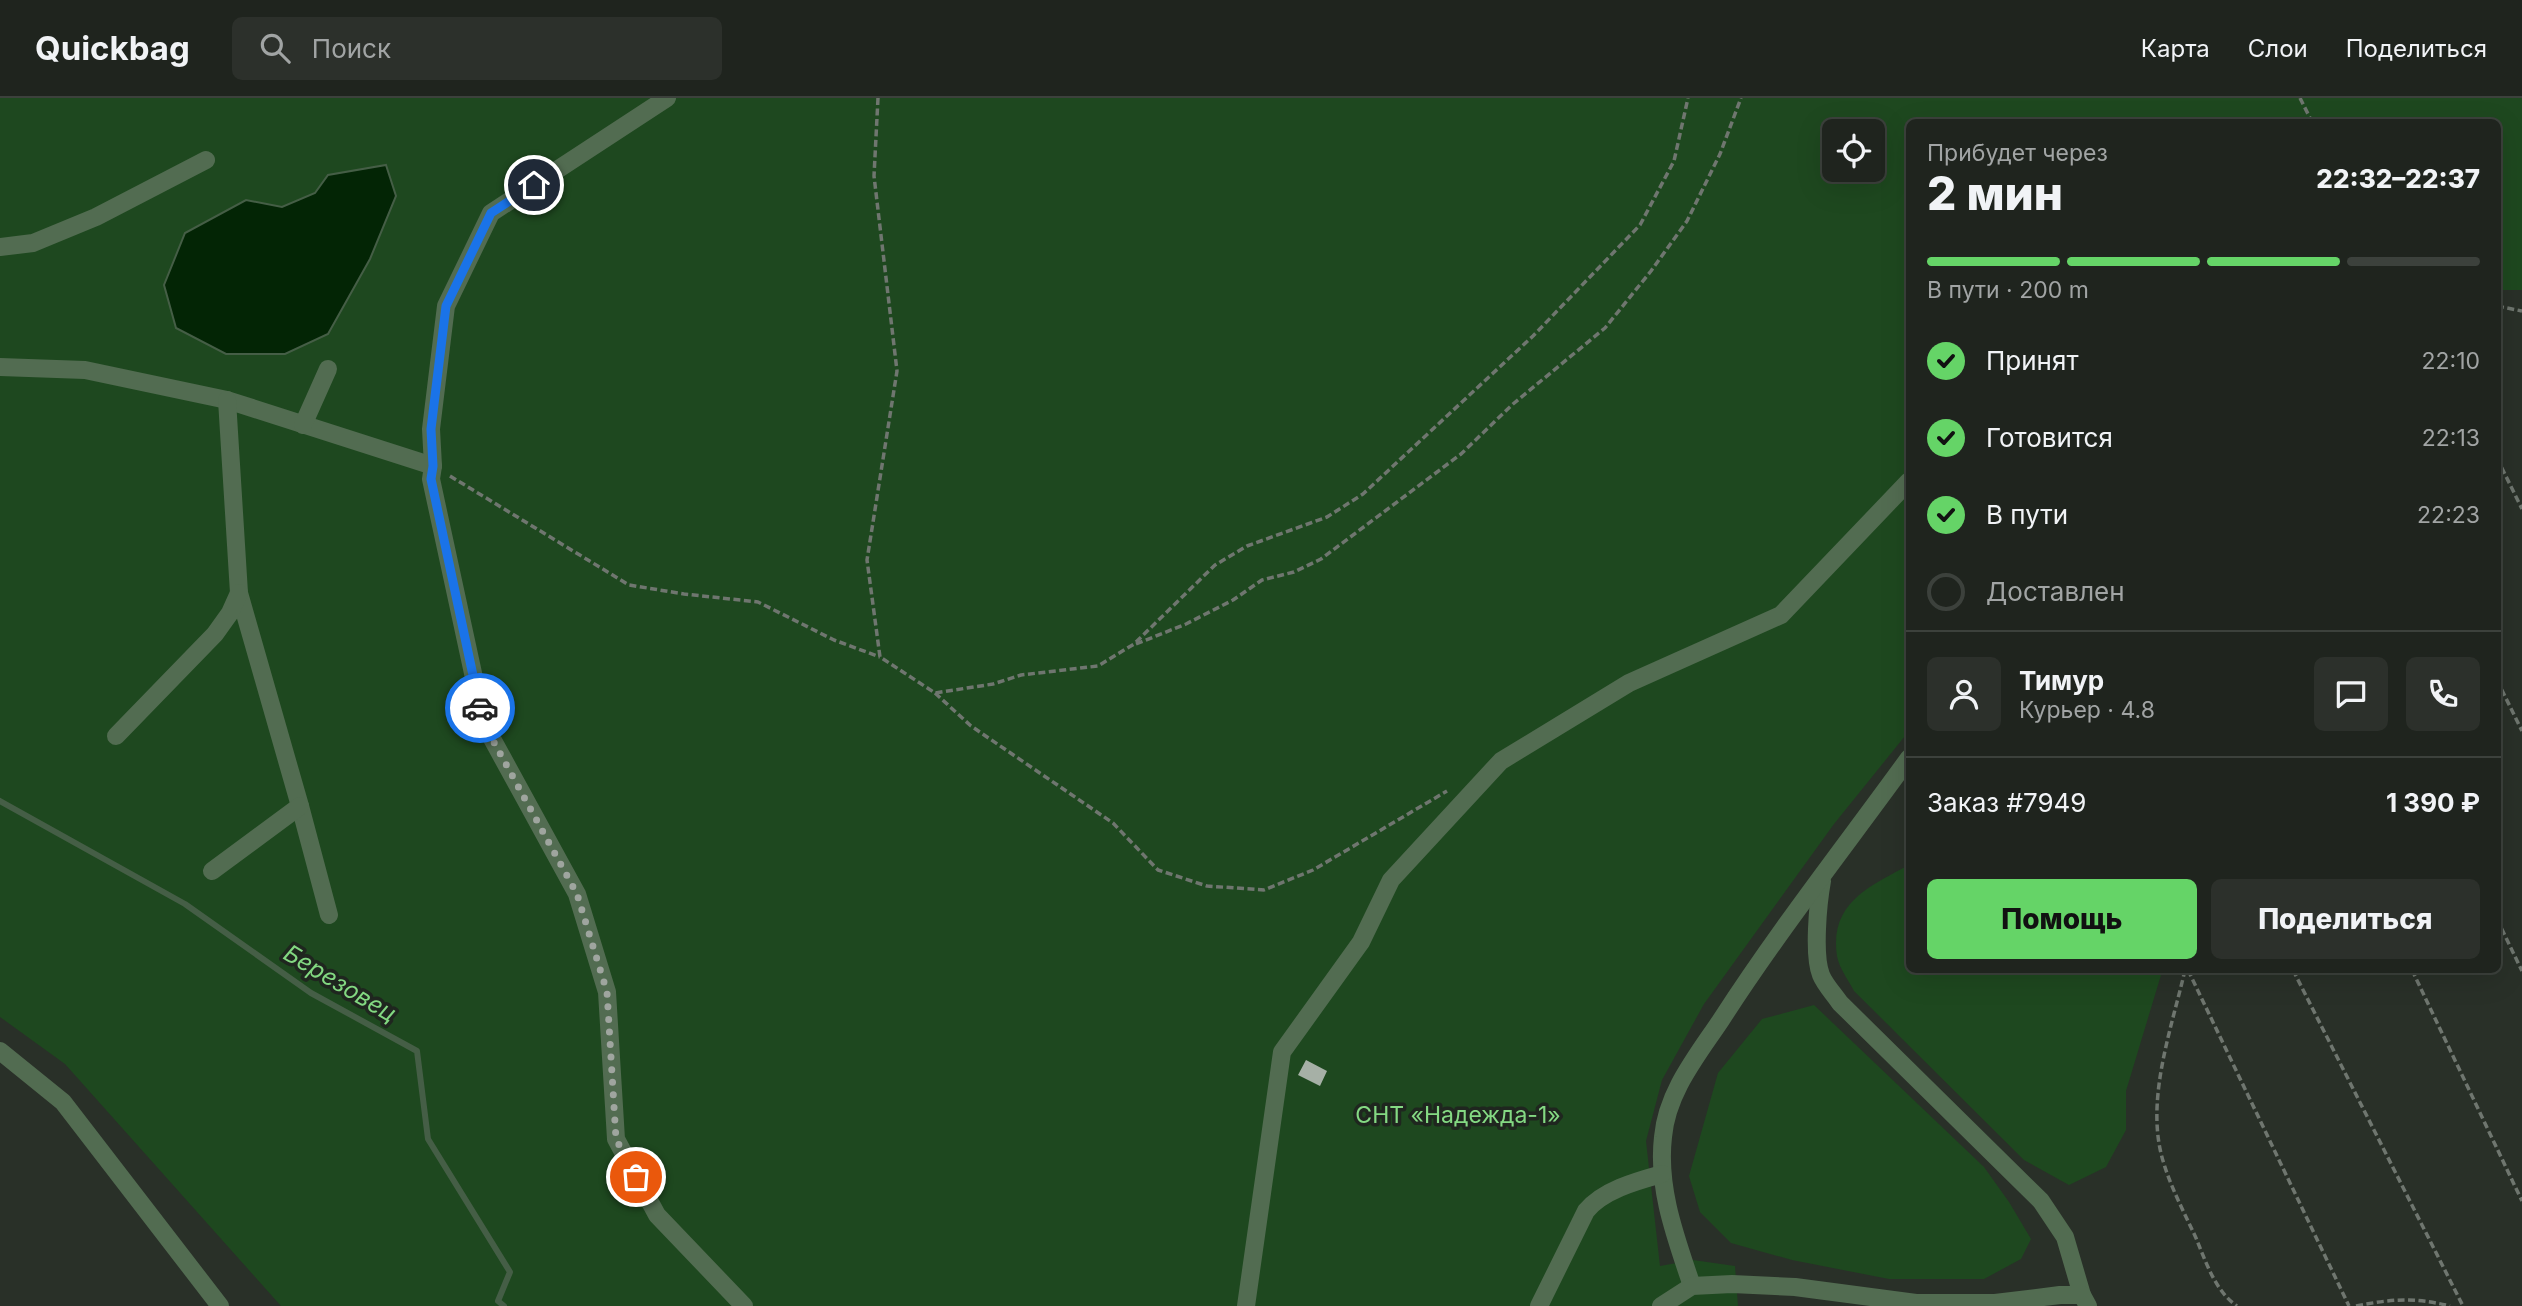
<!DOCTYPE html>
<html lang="ru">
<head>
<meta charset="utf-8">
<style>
	:root { --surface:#1f241e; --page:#2c302b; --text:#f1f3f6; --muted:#a1a4a4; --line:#3c413c; --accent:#65d467 }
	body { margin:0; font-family:Inter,sans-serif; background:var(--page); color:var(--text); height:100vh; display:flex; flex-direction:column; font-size:26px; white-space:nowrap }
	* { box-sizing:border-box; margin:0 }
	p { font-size:23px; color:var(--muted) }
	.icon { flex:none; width:38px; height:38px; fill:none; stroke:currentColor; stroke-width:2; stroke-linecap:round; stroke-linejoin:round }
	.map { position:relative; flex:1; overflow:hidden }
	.panel { position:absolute; left:1906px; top:21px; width:595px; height:854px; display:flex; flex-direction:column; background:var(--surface); border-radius:10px; box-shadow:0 7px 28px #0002,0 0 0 2px var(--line) }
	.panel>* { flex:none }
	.controls { position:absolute; left:1822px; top:21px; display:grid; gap:14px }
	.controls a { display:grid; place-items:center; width:63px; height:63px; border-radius:10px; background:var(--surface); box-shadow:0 7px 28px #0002,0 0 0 2px var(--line); font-size:35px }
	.pin { position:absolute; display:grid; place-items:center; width:60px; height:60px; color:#fff; margin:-30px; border:4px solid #fff; border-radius:50%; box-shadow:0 2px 7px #0007 }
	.courier { position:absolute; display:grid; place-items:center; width:70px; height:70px; margin:-35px; border:5px solid #1a73e8; border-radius:50%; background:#fff; color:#222; box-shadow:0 2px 9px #0007 }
	.overview em { font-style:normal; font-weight:800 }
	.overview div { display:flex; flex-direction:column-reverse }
	.overview { display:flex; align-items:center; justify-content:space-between; height:119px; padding:0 21px }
	h1 { font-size:46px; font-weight:800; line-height:52px }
	.bar { display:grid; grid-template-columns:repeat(4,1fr); gap:10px 7px; align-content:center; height:84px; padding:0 21px }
	.bar i { height:9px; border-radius:5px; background:var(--line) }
	.bar .active { background:var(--accent) }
	.bar p { grid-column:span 4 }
	.line { display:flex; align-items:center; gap:18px; padding:0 21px; border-top:2px solid var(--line) }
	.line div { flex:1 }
	.round { display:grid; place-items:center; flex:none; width:74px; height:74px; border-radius:10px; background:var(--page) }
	ol { padding:0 21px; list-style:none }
	li { display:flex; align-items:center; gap:21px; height:77px }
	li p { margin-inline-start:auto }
	li .icon { padding:7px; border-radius:50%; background:var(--accent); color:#111; stroke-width:4 }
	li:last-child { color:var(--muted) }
	li i { width:38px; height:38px; border:4px solid var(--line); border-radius:50% }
	.action { display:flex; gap:14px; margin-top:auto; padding:14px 21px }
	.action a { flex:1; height:80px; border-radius:10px; background:var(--accent); color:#111; font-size:28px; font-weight:800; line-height:80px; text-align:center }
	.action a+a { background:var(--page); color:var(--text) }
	header { display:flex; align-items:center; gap:42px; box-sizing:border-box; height:98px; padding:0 35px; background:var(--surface); border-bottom:2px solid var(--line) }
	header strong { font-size:33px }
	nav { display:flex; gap:38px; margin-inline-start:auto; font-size:24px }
	.search { width:490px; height:63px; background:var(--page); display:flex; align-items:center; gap:18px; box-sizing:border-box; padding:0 24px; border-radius:10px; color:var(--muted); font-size:26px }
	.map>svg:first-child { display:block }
</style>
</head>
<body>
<header>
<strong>Quickbag</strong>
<div class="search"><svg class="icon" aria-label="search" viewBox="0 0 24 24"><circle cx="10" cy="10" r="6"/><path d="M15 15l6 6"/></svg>Поиск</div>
<nav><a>Карта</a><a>Слои</a><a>Поделиться</a></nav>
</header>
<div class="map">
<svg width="2522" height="1208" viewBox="0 0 2522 1208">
	<rect width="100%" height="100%" fill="#293028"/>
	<g fill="#1e481f" fill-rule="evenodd">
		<path d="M0 0H2522V192H2497V24H1909V633L1834 726 1704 906 1662 982 1646 1043 1660 1168 1693 1162 1735 1168 1738 1208H281L65 966 0 919ZM1834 33H1872V72H1834ZM386 67 226 256 246 103 282 109 315 95 328 77Z"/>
		<path d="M1909 767V872H2158L2161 877 2126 993V1032L2106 1069 2069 1087 2024 1062 1854 893C1849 883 1839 870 1837 858 1829 805 1870 788 1909 767Z"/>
		<path d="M1814 907 1984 1069 2009 1104 2031 1141 2021 1161 1984 1181H1889L1792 1162 1731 1145 1700 1114 1689 1078 1718 975 1762 921Z"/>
	</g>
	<path fill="#032505" stroke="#455e46" stroke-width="2" d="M386 67 396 98 370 161 328 236 285 256H226L176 230 164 187 185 135 246 102 282 109 315 95 328 77Z"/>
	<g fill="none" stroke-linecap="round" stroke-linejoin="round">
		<path stroke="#455e46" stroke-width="6" d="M0 703 185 806 311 895 417 953 428 1041 510 1174 498 1203 504 1208"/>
	</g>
	<path fill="#a6b0a6" d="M1306 962 1327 973 1320 988 1298 977Z"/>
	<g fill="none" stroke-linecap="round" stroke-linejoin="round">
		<g stroke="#6f766f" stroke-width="3.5" stroke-dasharray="7 3.5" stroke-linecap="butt">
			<path d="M878 0 874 78 897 273 867 462 880 559 935 595 993 586 1021 577 1098 568 1134 546 1215 467 1247 448 1327 419 1363 396 1533 238 1640 127 1674 63 1688 0"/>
			<path d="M2300 0 2312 24"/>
			<path d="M2497 208 2522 213"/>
			<path d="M2497 360 2522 411"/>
			<path d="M450 378 629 487 684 496 758 504 834 542 880 559"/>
			<path d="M1136 546 1186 526 1233 502 1262 482 1294 474 1321 461 1461 356 1513 306 1605 230 1651 173 1687 123 1720 56 1741 0"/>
			<path d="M2497 582 2522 633"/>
			<path d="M935 595 971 628 1113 725 1158 772 1207 788 1264 792 1313 772 1447 693"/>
			<path d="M2497 821 2522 873"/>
			<path d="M2185 872C2171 933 2144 1005 2164 1066 2172 1092 2185 1116 2196 1140 2206 1164 2215 1193 2237 1208"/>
			<path d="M2188 872 2349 1208"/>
			<path d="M2293 872 2463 1208"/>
			<path d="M2412 872 2522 1103"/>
			<path d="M2356 1208C2392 1201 2413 1199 2450 1208"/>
		</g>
		<g stroke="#526c51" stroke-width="18">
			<path d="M667 0 491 115 446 208 431 331 433 368 431 381 484 626 577 796 607 894 616 1041 657 1117 744 1208"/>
			<path d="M0 149 33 145 96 119 206 62"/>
			<path d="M0 269 85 272 227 302 433 368"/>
			<path d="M227 302 239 495 300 708 329 817"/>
			<path d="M303 327 328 271"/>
			<path d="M116 638 215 536 230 515 239 495"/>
			<path d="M212 773 300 708"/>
			<path d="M1822 783C1818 805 1813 857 1821 877 1825 887 1834 896 1840 905L2041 1103 2065 1139 2082 1197"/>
			<path d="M0 953 63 1004 220 1208"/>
			<path d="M1692 1188C1676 1140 1657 1091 1663 1039 1667 994 1697 958 1721 922 1779 832 1846 747 1909 660"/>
			<path d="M1246 1208 1282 954 1361 844 1391 782 1501 663 1629 585 1781 517 1909 383"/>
			<path d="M1539 1208 1586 1113C1603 1092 1637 1083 1662 1076"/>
			<path d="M1661 1208 1692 1188 1732 1186 1795 1189 1916 1205H1995L2060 1197H2082L2088 1208"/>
		</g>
	</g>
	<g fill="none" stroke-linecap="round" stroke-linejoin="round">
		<path stroke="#9fa59f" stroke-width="7" stroke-dasharray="0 12.6" d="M480 610 484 626 577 796 607 894 616 1041 636 1079"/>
		<path stroke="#1a73e8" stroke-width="9" d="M480 610 431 381 433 368 431 331 446 208 491 115 534 87"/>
	</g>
	<g text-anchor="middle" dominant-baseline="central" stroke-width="7" stroke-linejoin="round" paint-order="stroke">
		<g font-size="23" fill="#84d983" stroke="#1f261f">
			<text x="1458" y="1017">СНТ «Надежда-1»</text>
		</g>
		<g font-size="24" font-style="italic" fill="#82d881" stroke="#1f261f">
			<text transform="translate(340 885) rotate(31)">Березовец</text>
		</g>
	</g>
</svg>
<div class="controls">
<a><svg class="icon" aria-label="locate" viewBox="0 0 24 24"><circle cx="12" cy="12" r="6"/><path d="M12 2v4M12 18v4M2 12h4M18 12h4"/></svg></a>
</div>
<div class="pin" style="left:636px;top:1079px;background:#ea580c"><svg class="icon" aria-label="bag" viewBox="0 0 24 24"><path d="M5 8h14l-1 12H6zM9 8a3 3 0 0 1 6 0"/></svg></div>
<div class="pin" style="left:534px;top:87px;background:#1f2937"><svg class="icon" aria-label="home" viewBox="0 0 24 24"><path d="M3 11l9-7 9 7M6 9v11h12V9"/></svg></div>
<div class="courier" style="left:480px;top:610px"><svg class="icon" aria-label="car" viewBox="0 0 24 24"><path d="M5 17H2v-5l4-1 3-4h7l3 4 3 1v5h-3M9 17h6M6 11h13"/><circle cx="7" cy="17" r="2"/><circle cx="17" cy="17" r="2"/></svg></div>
<section class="panel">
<div class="overview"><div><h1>2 мин</h1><p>Прибудет через</p></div><em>22:32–22:37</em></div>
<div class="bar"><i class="active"></i><i class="active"></i><i class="active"></i><i></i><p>В пути · 200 m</p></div>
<ol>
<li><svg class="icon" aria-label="check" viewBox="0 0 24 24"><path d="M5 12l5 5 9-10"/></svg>Принят<p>22:10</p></li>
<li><svg class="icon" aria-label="check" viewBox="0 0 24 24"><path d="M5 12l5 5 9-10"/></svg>Готовится<p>22:13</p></li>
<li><svg class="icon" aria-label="check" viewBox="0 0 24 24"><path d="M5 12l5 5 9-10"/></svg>В пути<p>22:23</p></li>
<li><i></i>Доставлен</li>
</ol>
<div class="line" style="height:126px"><a class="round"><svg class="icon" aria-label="person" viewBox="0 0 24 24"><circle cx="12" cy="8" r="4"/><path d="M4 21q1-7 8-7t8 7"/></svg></a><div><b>Тимур</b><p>Курьер · 4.8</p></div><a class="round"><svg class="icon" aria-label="chat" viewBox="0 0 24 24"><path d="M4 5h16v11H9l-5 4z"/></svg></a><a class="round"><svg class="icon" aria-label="phone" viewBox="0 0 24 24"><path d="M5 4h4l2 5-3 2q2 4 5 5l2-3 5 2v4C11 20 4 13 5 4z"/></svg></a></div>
<div class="line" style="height:91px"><div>Заказ #7949</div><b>1 390 ₽</b></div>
<div class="action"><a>Помощь</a><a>Поделиться</a></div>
</section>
</div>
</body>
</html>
